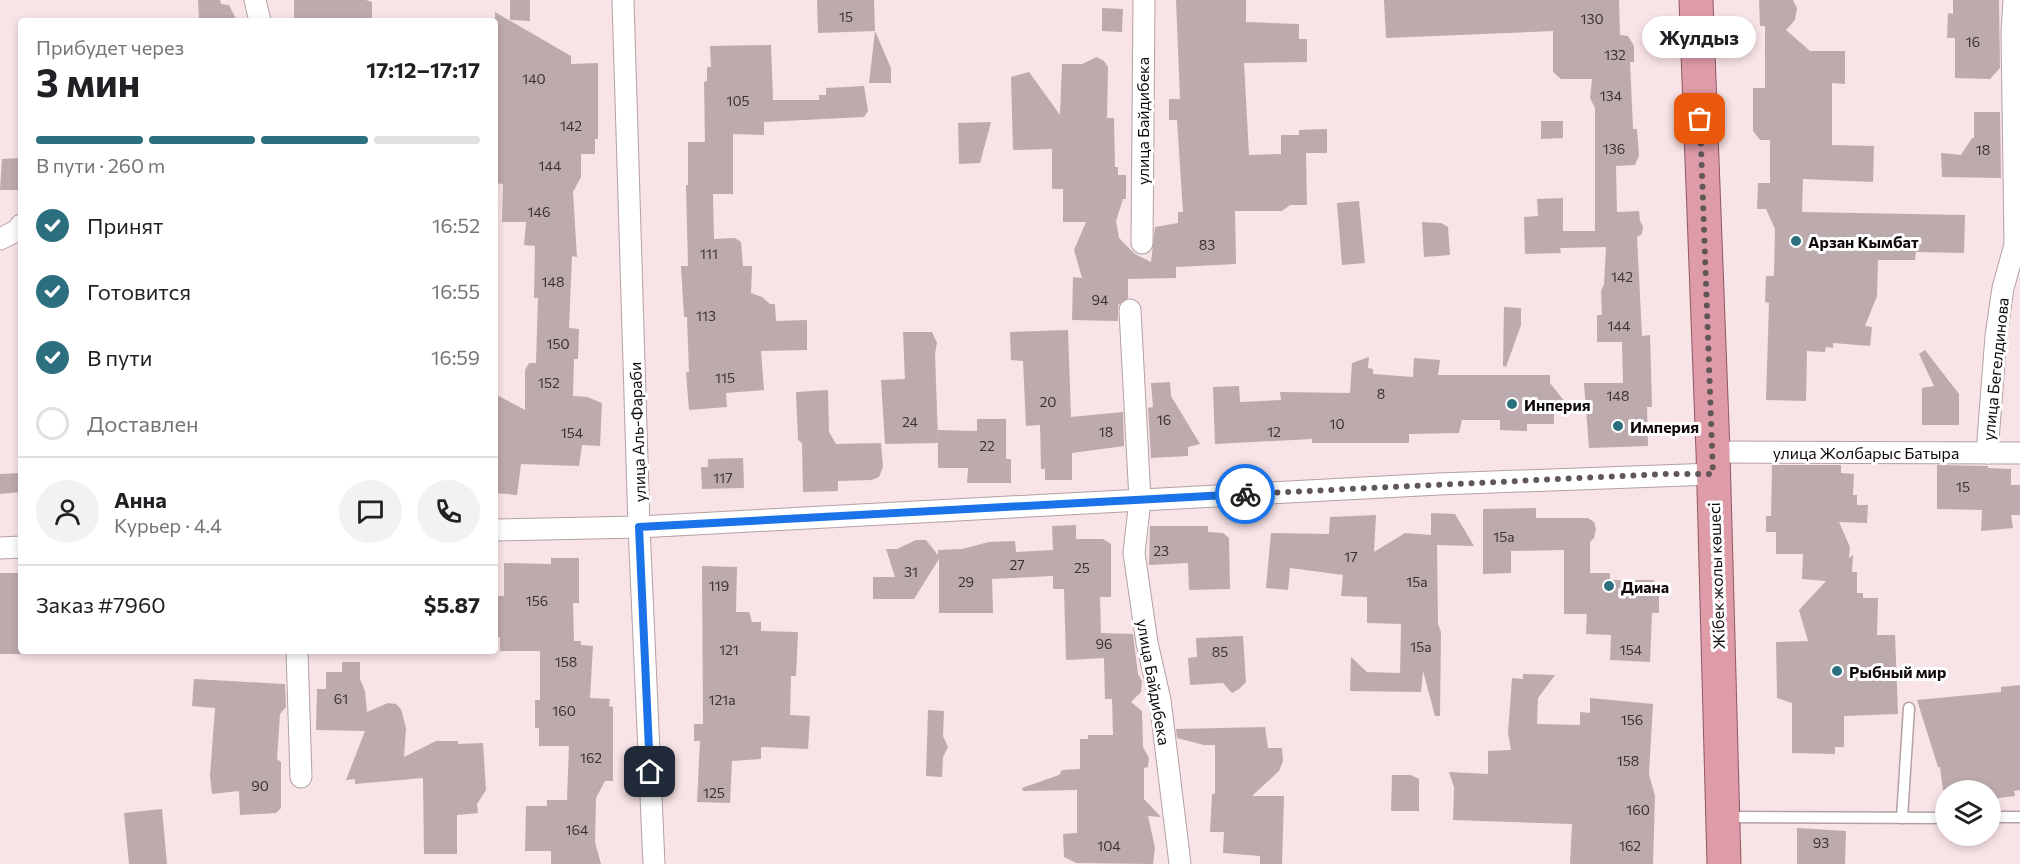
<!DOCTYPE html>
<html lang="ru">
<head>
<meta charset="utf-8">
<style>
	:root { --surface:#fff; --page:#f2f2f2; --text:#202124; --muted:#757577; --line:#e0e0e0; --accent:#2c7080 }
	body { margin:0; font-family:Commissioner,sans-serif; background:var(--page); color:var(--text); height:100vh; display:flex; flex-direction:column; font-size:22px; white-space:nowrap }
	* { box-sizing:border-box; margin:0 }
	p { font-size:20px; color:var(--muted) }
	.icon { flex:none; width:33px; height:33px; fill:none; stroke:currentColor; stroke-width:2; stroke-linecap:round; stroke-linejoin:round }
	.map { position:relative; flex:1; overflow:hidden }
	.details { position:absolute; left:18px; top:18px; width:480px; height:636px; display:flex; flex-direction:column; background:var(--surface); border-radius:6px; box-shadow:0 3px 9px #0003 }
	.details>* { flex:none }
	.fabs { position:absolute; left:1935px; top:780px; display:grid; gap:12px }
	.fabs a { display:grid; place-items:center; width:66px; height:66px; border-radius:50%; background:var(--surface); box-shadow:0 3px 9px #0003; font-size:30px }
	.pin { position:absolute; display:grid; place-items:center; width:51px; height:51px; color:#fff; margin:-26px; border-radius:12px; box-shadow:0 3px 9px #0006 }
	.courier { position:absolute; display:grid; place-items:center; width:60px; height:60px; margin:-30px; border:4px solid #1a73e8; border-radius:50%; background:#fff; color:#222; box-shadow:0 2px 8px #0007 }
	.bubble { position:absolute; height:42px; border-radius:21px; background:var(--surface); box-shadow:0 3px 9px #0003; font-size:20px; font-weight:700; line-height:42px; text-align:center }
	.head em { font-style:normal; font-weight:700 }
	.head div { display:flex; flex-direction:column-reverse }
	.head { display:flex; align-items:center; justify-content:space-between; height:102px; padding:0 18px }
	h1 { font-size:39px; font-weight:700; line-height:45px }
	.bar { display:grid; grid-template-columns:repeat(4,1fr); gap:9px 6px; align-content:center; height:72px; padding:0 18px }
	.bar i { height:8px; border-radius:4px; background:var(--line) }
	.bar .selected { background:var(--accent) }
	.bar p { grid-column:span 4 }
	.line { display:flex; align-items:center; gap:15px; padding:0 18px; border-top:2px solid var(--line) }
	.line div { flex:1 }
	.round { display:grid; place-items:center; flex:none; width:63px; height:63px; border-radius:32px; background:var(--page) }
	ol { padding:0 18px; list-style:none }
	li { display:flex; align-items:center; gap:18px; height:66px }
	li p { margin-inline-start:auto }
	li .icon { padding:6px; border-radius:50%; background:var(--accent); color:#fff; stroke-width:4 }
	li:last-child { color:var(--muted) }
	li i { width:33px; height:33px; border:3px solid var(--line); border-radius:50% }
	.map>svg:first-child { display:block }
</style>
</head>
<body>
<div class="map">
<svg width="2020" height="864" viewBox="0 0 2020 864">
	<rect width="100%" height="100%" fill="#f8e3e6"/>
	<g fill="#bdaaac">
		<path d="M198 0H220L221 4 229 5 237 21H199Z"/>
		<path d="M294 0H366L372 2V18L368 19V21H294Z"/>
		<path d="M510 0H530V21L510 20Z"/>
		<path d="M817 0H874L875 31 891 68V83H869L875 31 818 33Z"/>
		<path d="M1176 0H1246V22L1299 24V39H1307V62L1244 63 1249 155 1281 154V135H1299V130L1327 129V153H1306L1307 205H1290L1282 211H1235L1236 264 1176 267V278L1128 279V298L1118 305V321L1072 320 1073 277 1082 278 1074 250 1086 222H1063V189H1052V149L1013 150 1011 77 1029 72 1060 115 1062 64H1082L1097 57 1104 61 1108 67 1107 118H1114L1115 167H1118V175H1126V199H1123L1116 221 1119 238 1135 254 1151 262 1155 227 1178 223V212H1183L1177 120H1169V99H1180Z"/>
		<path d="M1384 0H1619L1620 35 1628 36 1634 46V62H1630L1633 129H1637L1639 155 1635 165 1616 166 1617 212 1639 211 1640 221 1643 226 1642 234 1637 237 1642 336 1650 335 1652 407H1647L1648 446 1589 448 1584 383H1623L1622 342H1597V315H1602L1601 291 1604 284 1606 247 1560 248 1561 253 1525 254 1524 217 1538 216 1537 199 1563 198V231H1595V108L1590 98 1592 79H1561L1553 72V31L1386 38Z"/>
		<path d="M1759 0H1793L1797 8 1795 20 1786 30 1810 51H1845V84L1832 83V145L1874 146 1873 182 1803 179 1802 212 1965 215 1964 253 1916 252 1915 260H1878L1877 296 1865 326 1872 327 1870 346 1833 343V348L1826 347 1825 352 1807 351 1806 401 1766 400 1769 303 1765 302 1766 276H1774L1775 229 1766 209H1757L1758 183H1770V140H1760L1753 131V88H1765V26H1760Z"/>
		<path d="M1953 0H1999L2000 68 1990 79 1955 78V38H1947L1948 13 1953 14Z"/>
		<path d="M1102 8 1123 9 1122 32 1102 31Z"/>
		<path d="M495 12 571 56V64L598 63V139H595V154H581V177L573 192 577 257 572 256 569 328 579 329 578 359H574L573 396 587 397 602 403 600 446 582 445 579 466 521 464 517 495 495 493V394L525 410V370L529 363H536L538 298H534L535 246 524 245 526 222H502L503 184 495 183Z"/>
		<path d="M771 45 773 100H819V95H826V88L864 86 868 111 864 117 764 122V135L733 134V194H713L714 239 735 238 741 242 743 266H752L751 293 762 297 770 304H775L776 321 807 320V350L761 351 764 390 726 393 727 407 689 410 686 372H689L687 317H684L681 266H688L686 185H688V142H705L704 82 707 81V67H711L710 46Z"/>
		<path d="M1974 112H2000L2001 178 1942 177 1941 153 1961 155 1972 138H1974Z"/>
		<path d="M1541 121H1563V138L1541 139Z"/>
		<path d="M991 122 980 163 959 164 958 123Z"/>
		<path d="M21 158V190H0L2 159Z"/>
		<path d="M1359 201 1365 263 1342 265 1337 203Z"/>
		<path d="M1422 222 1441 223 1448 227 1450 255 1424 257Z"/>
		<path d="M1504 307 1521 308V325L1506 367 1503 366Z"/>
		<path d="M1068 330 1071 417 1123 412 1124 446 1072 453V480H1045V469H1041L1040 425 1026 426 1023 361 1011 360 1010 332Z"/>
		<path d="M903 332H932L937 343 935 354 938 440V430L977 431V419H1006V459H1011V483H967L968 468H938V443L885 444 881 380 905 379Z"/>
		<path d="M1925 350 1959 394V425H1922V388L1934 386 1919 354Z"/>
		<path d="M1369 357 1368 368 1373 369V374L1413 377 1414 358 1440 360 1438 375H1550V383L1569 407H1554V424H1527V431L1500 430V420H1462L1459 433 1409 434V443H1312V439L1215 444 1213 387 1239 386 1240 402 1281 400 1280 392 1350 393 1352 363Z"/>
		<path d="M1170 382 1171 396 1200 444 1188 447V456L1151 458 1148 408 1153 407 1151 383Z"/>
		<path d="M828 390 829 432 836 444 881 443 883 467 879 477 871 480 838 481V491L803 492 802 443 798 440 796 392Z"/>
		<path d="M743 458 744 488 702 489 701 467H708V459Z"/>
		<path d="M1772 465H1841V473L1854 474 1853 495H1857V505H1868L1867 523 1839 522 1850 547 1849 558 1853 555 1852 572H1857V593H1863V598H1878L1877 635H1895L1898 714 1844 716V747H1835V754L1792 753V703L1777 698 1776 642 1808 641 1799 610 1826 581 1802 579 1803 554H1776V532H1766V516H1771Z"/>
		<path d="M1937 465 1988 466V468L2011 469V485H2020V515H2011L2013 528 1981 531 1982 510 1937 509Z"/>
		<path d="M21 473V492L0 494V474Z"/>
		<path d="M1536 508V518H1588L1594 522 1596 529 1594 538 1590 542V573H1610V580H1654V593H1659V613H1652L1650 662 1610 660 1611 635 1586 634 1587 614H1564V550L1511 551V573L1483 574V509Z"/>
		<path d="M1431 513 1455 514 1474 546 1437 545 1438 624 1441 632 1440 716H1435L1423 671 1421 692 1350 691 1351 657 1367 672 1400 673 1401 624 1367 623V597L1341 596 1343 575 1290 568 1288 590 1266 588 1271 533 1329 534 1330 517 1376 515 1374 552 1405 533 1431 535Z"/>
		<path d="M1076 525V539H1103L1111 544V597H1100L1101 633 1133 634 1138 674 1142 681 1141 692 1131 702 1142 711 1143 747 1149 758 1148 767 1144 768V799L1161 817 1148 816 1155 848 1153 864 1076 863 1064 857 1063 834 1077 833V790L1023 791 1022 788 1059 775 1062 770 1080 769V739H1088V735H1113L1112 699H1105L1104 658 1066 660 1064 589H1053V576L992 579 993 613H939V559L914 599H873V577H895L886 549H897L916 540H926L938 555V550L962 549 989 542 1015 541 1016 552 1053 550 1052 526Z"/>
		<path d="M1150 526H1208V532L1223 533 1229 538 1230 589 1189 590 1188 563 1149 565Z"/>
		<path d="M551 558H579V603H573L574 641H581V645L593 646 590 698 610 699 609 706 613 707V781H605L596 798 595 842 601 864H551V851H525L526 806H547V800H567L569 746H539V728H535V700H540V651H500V637H495V596H504V563L551 564Z"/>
		<path d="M702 566 737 567 736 612H749L752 622H761V631L798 632 796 676H791L790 715 810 716 808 749 761 747V759L732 761 730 803 697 802 700 741H694V724H703Z"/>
		<rect x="0" y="573" width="21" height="81"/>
		<path d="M1243 636 1246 682 1239 689 1232 693 1223 683 1190 685 1188 658 1197 657 1196 638Z"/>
		<path d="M342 662H360V679L365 691 367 712 388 703 396 704 401 709 406 728 404 757 436 741H458V744L483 743 486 790 477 804 478 813 457 815V854H424L423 778 355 784V779L346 780 365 731 316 730 317 689H326V672H342Z"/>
		<path d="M1523 674 1555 675 1538 698 1537 724 1580 725V712L1590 713V698L1653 704 1649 774 1655 796 1653 864H1570L1572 824 1453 820 1454 787 1449 772 1488 774V751L1511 750 1508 733 1512 678 1523 679Z"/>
		<path d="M194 679 285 684 286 707 280 714 277 759 281 762V808L276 813 240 815 239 791 212 794 210 776 215 708 192 706Z"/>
		<path d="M2020 685V790L2014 791 2015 796 1990 799V790H1943L1940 767H1938L1917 700 2001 692V687Z"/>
		<path d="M928 710 944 711 943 736 948 747 943 757 942 777 926 776Z"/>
		<path d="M1265 727 1268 748H1282L1283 761 1279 771 1252 796H1284L1282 864H1260V856L1223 853 1224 832H1210L1212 794H1215V745H1204L1177 738 1176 729Z"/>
		<path d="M1392 775H1411L1419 779V811H1391Z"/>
		<path d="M162 809 167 864H129L124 813Z"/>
		<path d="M1797 828 1846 831 1845 864H1797Z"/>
	</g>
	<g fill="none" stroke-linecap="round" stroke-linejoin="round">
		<defs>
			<g id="service">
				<path d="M1727 817 1946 818"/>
				<path d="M1990 817H2020"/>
				<path d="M1902 818 1909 708"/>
			</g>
			<g id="minor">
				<path d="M255 0 260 21"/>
				<path d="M623 0 639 527 654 864"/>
				<path d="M0 239 18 230 21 225"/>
				<path d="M1142 243 1144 0"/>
				<path d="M1130 310 1140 500 1134 553 1147 643 1160 700 1180 864"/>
				<path d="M1713 452 2020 453"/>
				<path d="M1987 453 1996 336 2003 288 2015 245 2012 32 2014 0"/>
				<path d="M495 530 639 527 1439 484 1713 474"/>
				<path d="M0 548 21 547"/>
				<path d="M297 651 301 777"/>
			</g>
			<path id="trunk" d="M1696 0 1713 452 1724 864"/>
		</defs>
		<use href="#service" stroke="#b4a1a3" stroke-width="13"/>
		<use href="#minor" stroke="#b4a1a3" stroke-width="23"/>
		<use href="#trunk" stroke="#905963" stroke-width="35"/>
		<use href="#service" stroke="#fff" stroke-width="10"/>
		<use href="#minor" stroke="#fff" stroke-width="21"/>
		<use href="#trunk" stroke="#de9ca8" stroke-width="33"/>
	</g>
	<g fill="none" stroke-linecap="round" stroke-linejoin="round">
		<path stroke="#615658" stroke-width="6" stroke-dasharray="0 10.8" d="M1245 494 1664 474H1713L1700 119"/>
		<path stroke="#1a73e8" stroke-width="8" d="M650 772 639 527 1245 494"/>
	</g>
	<g fill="#2c7080" stroke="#fff" stroke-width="2">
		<circle cx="1796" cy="241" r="6"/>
		<circle cx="1512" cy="404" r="6"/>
		<circle cx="1618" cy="426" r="6"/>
		<circle cx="1609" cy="586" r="6"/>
		<circle cx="1837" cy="671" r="6"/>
	</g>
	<g text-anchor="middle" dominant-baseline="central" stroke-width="6" stroke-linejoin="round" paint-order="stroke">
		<g font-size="14" fill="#3b3233">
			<text x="846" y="16">15</text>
			<text x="1592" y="18">130</text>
			<text x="1973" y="41">16</text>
			<text x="1615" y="54">132</text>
			<text x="534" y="78">140</text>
			<text x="1611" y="95">134</text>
			<text x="738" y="100">105</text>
			<text x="571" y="125">142</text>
			<text x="1614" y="148">136</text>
			<text x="1983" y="149">18</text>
			<text x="550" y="165">144</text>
			<text x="539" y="211">146</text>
			<text x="1207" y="244">83</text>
			<text x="709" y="253">111</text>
			<text x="1622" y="276">142</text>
			<text x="553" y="281">148</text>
			<text x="1100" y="299">94</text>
			<text x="706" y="315">113</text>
			<text x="1619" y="325">144</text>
			<text x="558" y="343">150</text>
			<text x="725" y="377">115</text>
			<text x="549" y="382">152</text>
			<text x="1381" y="393">8</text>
			<text x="1618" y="395">148</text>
			<text x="1048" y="401">20</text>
			<text x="1164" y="419">16</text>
			<text x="910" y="421">24</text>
			<text x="1337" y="423">10</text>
			<text x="1106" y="431">18</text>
			<text x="1274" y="431">12</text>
			<text x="572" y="432">154</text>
			<text x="987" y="445">22</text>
			<text x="723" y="477">117</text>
			<text x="1963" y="486">15</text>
			<text x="1504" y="536">15а</text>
			<text x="1161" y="550">23</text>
			<text x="1351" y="556">17</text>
			<text x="1017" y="564">27</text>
			<text x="1082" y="567">25</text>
			<text x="911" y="571">31</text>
			<text x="966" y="581">29</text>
			<text x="1417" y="581">15а</text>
			<text x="719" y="585">119</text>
			<text x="537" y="600">156</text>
			<text x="1104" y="643">96</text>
			<text x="1421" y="646">15а</text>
			<text x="729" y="649">121</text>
			<text x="1631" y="649">154</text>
			<text x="1220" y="651">85</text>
			<text x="566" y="661">158</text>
			<text x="341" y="698">61</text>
			<text x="722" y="699">121а</text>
			<text x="564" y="710">160</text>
			<text x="1632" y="719">156</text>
			<text x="591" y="757">162</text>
			<text x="1628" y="760">158</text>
			<text x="260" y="785">90</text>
			<text x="714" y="792">125</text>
			<text x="1638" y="809">160</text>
			<text x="577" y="829">164</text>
			<text x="1821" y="842">93</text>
			<text x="1109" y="845">104</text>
			<text x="1630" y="845">162</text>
		</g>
		<g font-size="16" fill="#100a0b" stroke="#fff">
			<text transform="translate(1142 121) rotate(-90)">улица Байдибека</text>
			<text transform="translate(1995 369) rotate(-84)">улица Бегелдинова</text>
			<text transform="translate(637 432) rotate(-92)">улица Аль-Фараби</text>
			<text x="1866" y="452">улица Жолбарыс Батыра</text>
			<text transform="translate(1716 576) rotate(-92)">Жібек жолы көшесі</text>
			<text transform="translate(1154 682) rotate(80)">улица Байдибека</text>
		</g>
		<g font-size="16" font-weight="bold" fill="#100a0b" stroke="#fff" text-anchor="start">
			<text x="1808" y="241">Арзан Кымбат</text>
			<text x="1524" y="404">Инперия</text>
			<text x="1630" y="426">Империя</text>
			<text x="1621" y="586">Диана</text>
			<text x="1849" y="671">Рыбный мир</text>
		</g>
	</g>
</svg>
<div class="fabs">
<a><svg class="icon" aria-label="layers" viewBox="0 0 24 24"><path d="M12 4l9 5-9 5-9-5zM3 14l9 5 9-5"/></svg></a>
</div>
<div class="pin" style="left:1700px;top:119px;background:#ea580c"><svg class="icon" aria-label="bag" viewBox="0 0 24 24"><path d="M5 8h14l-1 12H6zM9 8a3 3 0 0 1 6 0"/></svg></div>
<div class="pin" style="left:650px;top:772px;background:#1f2937"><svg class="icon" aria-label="home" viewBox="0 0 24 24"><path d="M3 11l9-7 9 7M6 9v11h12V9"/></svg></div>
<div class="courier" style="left:1245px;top:494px"><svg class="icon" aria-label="bike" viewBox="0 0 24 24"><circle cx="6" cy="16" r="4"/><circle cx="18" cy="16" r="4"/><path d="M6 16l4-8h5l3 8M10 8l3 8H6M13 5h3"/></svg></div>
<div class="bubble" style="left:1642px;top:16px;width:114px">Жулдыз</div>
<section class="details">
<div class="head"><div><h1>3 мин</h1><p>Прибудет через</p></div><em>17:12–17:17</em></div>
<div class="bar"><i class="selected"></i><i class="selected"></i><i class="selected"></i><i></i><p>В пути · 260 m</p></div>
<ol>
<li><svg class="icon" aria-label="check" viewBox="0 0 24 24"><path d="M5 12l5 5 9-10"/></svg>Принят<p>16:52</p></li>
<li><svg class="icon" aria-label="check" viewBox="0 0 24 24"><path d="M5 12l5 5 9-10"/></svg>Готовится<p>16:55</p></li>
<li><svg class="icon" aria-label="check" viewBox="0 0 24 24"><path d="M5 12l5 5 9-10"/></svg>В пути<p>16:59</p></li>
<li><i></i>Доставлен</li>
</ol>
<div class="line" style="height:108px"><a class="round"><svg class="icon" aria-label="person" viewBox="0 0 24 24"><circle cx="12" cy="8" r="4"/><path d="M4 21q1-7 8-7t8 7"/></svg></a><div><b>Анна</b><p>Курьер · 4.4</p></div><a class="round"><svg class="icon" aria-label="chat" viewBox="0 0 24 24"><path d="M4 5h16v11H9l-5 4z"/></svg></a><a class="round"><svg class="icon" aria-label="phone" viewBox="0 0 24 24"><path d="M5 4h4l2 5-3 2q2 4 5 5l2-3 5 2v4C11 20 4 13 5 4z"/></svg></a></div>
<div class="line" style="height:78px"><div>Заказ #7960</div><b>$5.87</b></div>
</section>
</div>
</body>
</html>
